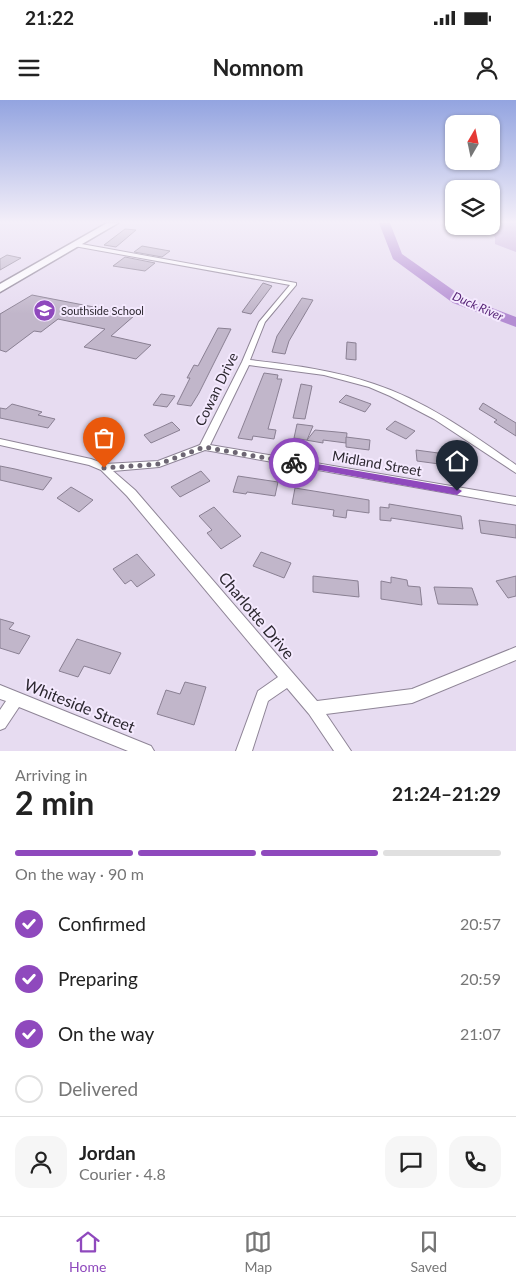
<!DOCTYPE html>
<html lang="en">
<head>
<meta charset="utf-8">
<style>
	:root { --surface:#fff; --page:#f6f6f6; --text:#222; --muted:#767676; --line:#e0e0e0; --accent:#8f49bd }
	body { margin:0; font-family:Lato,sans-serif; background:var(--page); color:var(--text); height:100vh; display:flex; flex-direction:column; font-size:19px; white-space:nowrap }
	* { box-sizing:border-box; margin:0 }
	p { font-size:16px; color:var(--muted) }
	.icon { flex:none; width:28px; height:28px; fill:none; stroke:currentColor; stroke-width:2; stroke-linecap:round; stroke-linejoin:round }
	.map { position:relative; height:651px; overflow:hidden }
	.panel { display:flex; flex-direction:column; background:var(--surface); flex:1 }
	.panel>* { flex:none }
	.needle { width:32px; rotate:9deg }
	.fabs { position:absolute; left:445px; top:15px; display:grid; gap:10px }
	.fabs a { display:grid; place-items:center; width:55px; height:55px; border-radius:10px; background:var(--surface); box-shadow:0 1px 4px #0004; font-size:25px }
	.pin { position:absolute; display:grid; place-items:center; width:42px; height:42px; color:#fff; margin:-51px -21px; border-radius:50% 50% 50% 0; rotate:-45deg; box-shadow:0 0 5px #0007 }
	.pin .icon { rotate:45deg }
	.courier { position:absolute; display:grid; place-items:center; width:50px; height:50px; margin:-25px; border:4px solid #8f49bd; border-radius:50%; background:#fff; color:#222; box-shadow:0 1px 6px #0007 }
	.headline em { font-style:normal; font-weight:700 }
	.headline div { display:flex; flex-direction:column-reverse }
	.headline { display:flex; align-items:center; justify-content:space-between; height:85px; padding:0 15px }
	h1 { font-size:32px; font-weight:700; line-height:38px }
	.bar { display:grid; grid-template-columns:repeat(4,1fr); gap:8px 5px; align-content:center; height:60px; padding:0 15px }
	.bar i { height:6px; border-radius:4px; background:var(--line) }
	.bar .current { background:var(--accent) }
	.bar p { grid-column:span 4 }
	.line { display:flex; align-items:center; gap:12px; padding:0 15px; border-top:1px solid var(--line) }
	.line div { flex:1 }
	.round { display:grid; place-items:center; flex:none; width:52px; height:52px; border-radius:15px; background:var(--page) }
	ol { padding:0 15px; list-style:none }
	li { display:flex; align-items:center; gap:15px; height:55px }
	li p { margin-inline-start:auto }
	li .icon { padding:5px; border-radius:50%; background:var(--accent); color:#fff; stroke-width:4 }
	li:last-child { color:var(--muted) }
	li i { width:28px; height:28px; border:2px solid var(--line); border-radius:50% }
	.status { display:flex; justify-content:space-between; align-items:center; height:35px; padding:0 25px; background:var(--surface); direction:ltr }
	.status svg { height:14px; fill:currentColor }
	header { display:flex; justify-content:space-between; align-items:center; height:65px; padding:0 15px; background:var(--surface); font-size:22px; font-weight:700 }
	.tab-bar { display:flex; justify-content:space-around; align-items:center; height:70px; border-top:1px solid var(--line); background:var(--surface); font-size:14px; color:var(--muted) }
	.tab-bar a { display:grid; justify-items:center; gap:2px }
	.tab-bar .current { color:var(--accent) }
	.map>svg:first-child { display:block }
</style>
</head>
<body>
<div class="status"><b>21:22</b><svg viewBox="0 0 49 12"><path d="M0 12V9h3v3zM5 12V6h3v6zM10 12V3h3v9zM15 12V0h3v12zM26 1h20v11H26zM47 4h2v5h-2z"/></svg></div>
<header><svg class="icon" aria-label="menu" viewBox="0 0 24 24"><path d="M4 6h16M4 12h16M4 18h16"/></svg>Nomnom<svg class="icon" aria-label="person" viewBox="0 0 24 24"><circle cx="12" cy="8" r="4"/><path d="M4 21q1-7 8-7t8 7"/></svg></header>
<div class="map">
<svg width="516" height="651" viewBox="0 0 516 651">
	<rect width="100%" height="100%" fill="#e7dcf1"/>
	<path fill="#c8b0dc" d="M491 123H516V152L495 144V137L483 126H491Z"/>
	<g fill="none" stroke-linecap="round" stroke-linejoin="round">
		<path fill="#b48dd3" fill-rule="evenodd" d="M379 123H390L402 154 463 197 516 217V227L453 203 393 159Z"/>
	</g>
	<g fill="#c1b6ca" stroke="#8a8093">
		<path d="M125 129 136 130 116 147 104 145Z"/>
		<path d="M142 146 170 151 162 157 134 152Z"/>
		<path d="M7 155 21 158 0 170V159Z"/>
		<path d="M125 157 155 163 145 171 113 166Z"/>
		<path d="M263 183 272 186 251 214 242 212Z"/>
		<path d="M32 195 135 215 111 236 151 245 136 259 84 247 105 229 58 219 41 232 34 231 6 252 0 250V214Z"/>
		<path d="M302 198 313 200 289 241 285 254 272 252 277 236Z"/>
		<path d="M218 228 231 229 199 293 191 306 177 304 190 278H187L194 265 198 266Z"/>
		<path d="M347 242 356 243V260L346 259Z"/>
		<path d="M264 273 278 275 277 279H282L268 329 276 330 274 339 253 336 252 340 238 338Z"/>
		<path d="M301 284 312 286 305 319 293 318Z"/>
		<path d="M161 294 175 296 167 307 153 305Z"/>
		<path d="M346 295 371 304 365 312 339 302Z"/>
		<path d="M483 303 516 323V336L494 322 497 320 479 309Z"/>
		<path d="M12 304 42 312 38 315 55 319 48 328 0 318V308L6 309Z"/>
		<path d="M395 321 415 331 406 339 386 329Z"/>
		<path d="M172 322 180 330 151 343 144 335Z"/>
		<path d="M297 324 313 326 307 340 315 330 337 332 347 333 346 343 323 340V343L294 338Z"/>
		<path d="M346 337 370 340 369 350 346 347Z"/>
		<path d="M416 350 453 355 454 366 417 361Z"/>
		<path d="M0 366 15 369 52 378 43 390 0 380Z"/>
		<path d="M201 371 210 381 180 397 171 387Z"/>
		<path d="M238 376 278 382 275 396 247 392 246 394 233 392Z"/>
		<path d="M71 387 93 400 79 412 57 398Z"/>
		<path d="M295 388 369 400V413L347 410 346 418 333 416 334 410 292 404Z"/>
		<path d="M389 404 461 416 463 429 391 418V421L380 420V407L389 408Z"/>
		<path d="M214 407 241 436 221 449 207 433 212 430 199 416Z"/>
		<path d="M479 420 516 425V438L481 433Z"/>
		<path d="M261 452 291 463 284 478 253 466Z"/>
		<path d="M137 454 155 475 137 487 131 480 125 484 113 469Z"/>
		<path d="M313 476 358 481 359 497 313 492Z"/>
		<path d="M516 476V496L508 498 496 481Z"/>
		<path d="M391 477 407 480 408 486 420 487 422 505 381 499V481L391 483Z"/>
		<path d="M434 487 472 488 478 505 438 504Z"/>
		<path d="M0 519 14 523 9 529 30 536 19 554 0 548Z"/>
		<path d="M77 539 121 553 110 574 84 566 78 577 59 571Z"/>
		<path d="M185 582 206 587 194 625 157 614 166 590 180 594Z"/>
	</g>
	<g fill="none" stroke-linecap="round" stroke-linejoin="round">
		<defs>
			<g id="street">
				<path d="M76 143 296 183V185L265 222 250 260C292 265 334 270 374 284 426 301 472 334 516 365V373L434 319 390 296 369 287 324 275 249 265 210 345 516 397V405L205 350 159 367 113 371 135 390 317 601 412 589 516 547V560L412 603 326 614 351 651H334L309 614 287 588 268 601 252 651H236L258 591 278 577 127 396 101 370 89 365 0 345V339L91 359 105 364 158 361 200 345 242 262 259 222 290 185 74 146 73 145Z"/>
				<path d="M0 585 151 646 154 651H128L19 607 5 628 0 630V610L6 601 0 599Z"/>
			</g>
			<path id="highway" d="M107 123H118L0 192V184Z"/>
		</defs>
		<use href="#street" stroke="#8f8597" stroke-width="2"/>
		<use href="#highway" stroke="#8f8597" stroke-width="3"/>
		<use href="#street" fill="#fff" fill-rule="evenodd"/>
		<use href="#highway" fill="#fff" fill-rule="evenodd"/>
	</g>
	<linearGradient id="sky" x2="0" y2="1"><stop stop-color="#93a4e0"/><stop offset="0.57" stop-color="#f4eff9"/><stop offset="1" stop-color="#f4eff9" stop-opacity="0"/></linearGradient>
	<rect width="516" height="214" fill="url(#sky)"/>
	<path fill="#8f49bd" d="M294 360 457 388 462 391 457 395 291 365V361Z"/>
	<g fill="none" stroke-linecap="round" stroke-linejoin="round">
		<path stroke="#6d6673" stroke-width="5" stroke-dasharray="0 9" d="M104 368 159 364 204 347 294 363"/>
	</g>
	<defs>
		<symbol id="school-disc" viewBox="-11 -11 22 22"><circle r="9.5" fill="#8f49bd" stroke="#f4e9fe"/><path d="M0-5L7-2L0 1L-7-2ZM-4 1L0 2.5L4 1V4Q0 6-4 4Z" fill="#fff"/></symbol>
	</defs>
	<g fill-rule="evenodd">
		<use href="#school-disc" x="32" y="198" width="25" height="25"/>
	</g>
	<g text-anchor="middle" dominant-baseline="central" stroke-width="4" stroke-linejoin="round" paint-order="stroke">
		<g font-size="11" fill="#2b272f" stroke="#f4e9fe" text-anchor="start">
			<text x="61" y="210">Southside School</text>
		</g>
		<g font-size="12" font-style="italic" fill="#572477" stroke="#f4e9fe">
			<text transform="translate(478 206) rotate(24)">Duck River</text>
		</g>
		<g font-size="14" fill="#2b272f" stroke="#f4e9fe">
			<text transform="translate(216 289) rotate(-64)">Cowan Drive</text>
			<text transform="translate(377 363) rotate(10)">Midland Street</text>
		</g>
		<g font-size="16" fill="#2b272f" stroke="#f4e9fe">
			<text transform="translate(257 515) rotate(50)">Charlotte Drive</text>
			<text transform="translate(80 605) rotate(22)">Whiteside Street</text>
		</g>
	</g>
</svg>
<div class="fabs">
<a><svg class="needle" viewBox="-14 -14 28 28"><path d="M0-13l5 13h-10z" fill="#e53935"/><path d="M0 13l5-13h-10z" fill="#767676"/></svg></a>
<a><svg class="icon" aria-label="layers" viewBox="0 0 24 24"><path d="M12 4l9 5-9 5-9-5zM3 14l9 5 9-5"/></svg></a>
</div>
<div class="pin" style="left:104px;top:368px;background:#ea580c"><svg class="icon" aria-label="bag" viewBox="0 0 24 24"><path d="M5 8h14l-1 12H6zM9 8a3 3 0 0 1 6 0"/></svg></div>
<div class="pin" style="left:457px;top:391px;background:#1f2937"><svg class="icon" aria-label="home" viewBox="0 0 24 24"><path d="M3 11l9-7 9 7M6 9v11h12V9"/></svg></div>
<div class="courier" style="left:294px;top:363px"><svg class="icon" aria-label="bike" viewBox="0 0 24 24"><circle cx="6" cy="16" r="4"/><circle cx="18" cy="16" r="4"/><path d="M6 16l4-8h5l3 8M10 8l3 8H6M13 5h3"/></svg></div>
</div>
<section class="panel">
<div class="headline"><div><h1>2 min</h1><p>Arriving in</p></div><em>21:24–21:29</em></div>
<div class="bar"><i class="current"></i><i class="current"></i><i class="current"></i><i></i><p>On the way · 90 m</p></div>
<ol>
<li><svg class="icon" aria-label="check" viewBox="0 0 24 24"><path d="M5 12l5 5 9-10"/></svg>Confirmed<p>20:57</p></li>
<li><svg class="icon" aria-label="check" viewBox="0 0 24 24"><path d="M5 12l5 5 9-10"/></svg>Preparing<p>20:59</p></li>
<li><svg class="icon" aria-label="check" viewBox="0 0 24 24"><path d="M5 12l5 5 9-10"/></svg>On the way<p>21:07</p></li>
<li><i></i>Delivered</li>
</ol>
<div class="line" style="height:90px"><a class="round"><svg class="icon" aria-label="person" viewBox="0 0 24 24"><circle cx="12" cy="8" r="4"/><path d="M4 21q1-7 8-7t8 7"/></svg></a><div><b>Jordan</b><p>Courier · 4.8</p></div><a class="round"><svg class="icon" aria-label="chat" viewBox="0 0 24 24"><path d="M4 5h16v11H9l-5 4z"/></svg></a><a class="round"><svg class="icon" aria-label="phone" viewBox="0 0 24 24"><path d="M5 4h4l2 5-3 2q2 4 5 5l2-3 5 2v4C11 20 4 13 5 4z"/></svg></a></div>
</section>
<nav class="tab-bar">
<a class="current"><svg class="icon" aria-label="home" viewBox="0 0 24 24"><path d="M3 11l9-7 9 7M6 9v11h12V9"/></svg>Home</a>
<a><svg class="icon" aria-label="map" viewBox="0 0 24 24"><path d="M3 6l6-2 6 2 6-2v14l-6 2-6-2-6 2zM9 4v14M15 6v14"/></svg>Map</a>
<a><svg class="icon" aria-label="saved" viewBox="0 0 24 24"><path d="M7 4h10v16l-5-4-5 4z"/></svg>Saved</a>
</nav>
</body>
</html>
